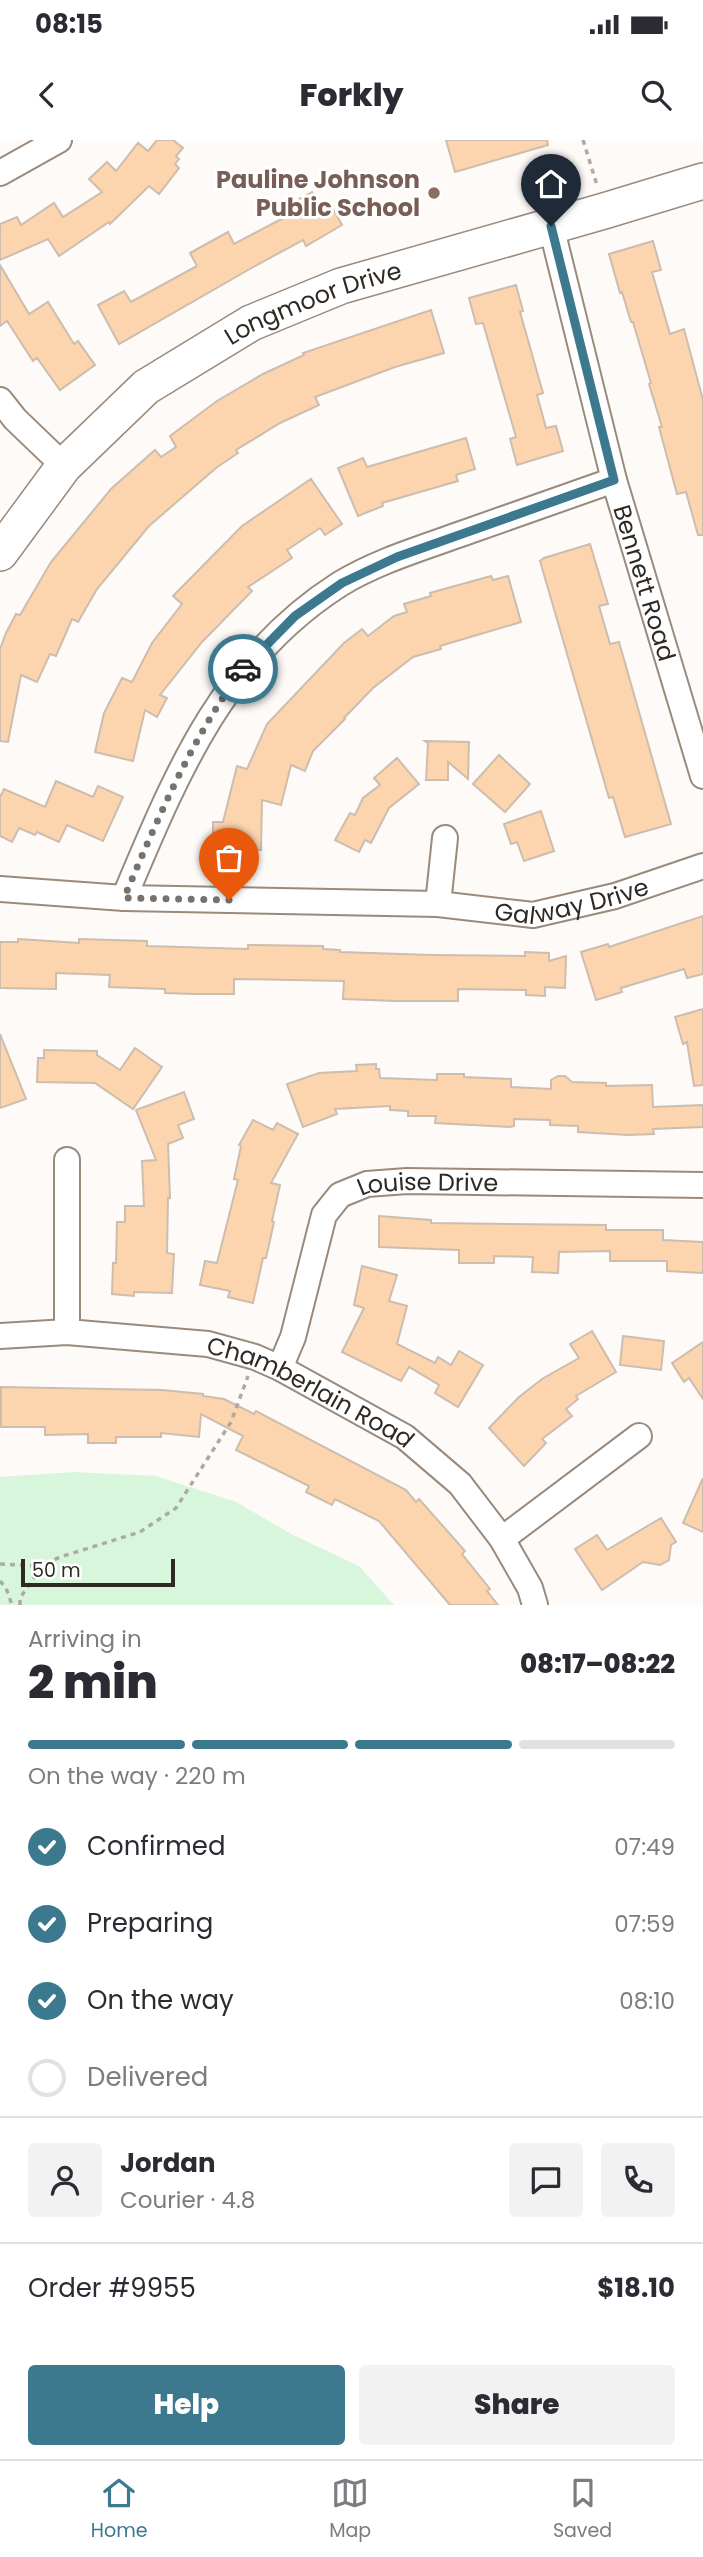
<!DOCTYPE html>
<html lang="en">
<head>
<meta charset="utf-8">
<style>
	:root { --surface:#fff; --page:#f2f2f3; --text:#2b2b33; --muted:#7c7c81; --line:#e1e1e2; --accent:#3c798f }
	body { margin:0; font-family:Poppins,sans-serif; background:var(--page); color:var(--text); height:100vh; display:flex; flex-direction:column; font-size:26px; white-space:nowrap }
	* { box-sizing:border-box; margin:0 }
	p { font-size:23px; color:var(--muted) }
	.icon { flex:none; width:38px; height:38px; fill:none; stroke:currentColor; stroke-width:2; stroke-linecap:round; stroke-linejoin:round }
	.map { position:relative; height:1465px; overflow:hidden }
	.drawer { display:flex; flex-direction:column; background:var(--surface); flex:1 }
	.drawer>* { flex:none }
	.scale { position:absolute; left:21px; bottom:18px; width:154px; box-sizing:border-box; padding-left:7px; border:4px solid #2f2923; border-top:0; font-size:19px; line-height:24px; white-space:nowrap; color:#2f2923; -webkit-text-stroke:5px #fff; paint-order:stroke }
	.pin { position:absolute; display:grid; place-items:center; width:60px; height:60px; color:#fff; margin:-72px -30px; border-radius:50% 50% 50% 0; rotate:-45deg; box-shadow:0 0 7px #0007 }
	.pin .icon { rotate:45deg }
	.courier { position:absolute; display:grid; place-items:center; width:70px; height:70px; margin:-35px; border:5px solid #3c798f; border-radius:50%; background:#fff; color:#222; box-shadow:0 2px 9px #0007 }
	.head em { font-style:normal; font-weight:800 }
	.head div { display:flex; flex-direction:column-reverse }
	.head { display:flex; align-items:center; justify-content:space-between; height:119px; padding:0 28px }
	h1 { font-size:46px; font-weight:800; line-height:52px }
	.bar { display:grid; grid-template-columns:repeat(4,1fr); gap:10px 7px; align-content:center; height:84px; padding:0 28px }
	.bar i { height:9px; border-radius:5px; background:var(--line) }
	.bar .selected { background:var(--accent) }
	.bar p { grid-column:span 4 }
	.line { display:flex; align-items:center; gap:18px; padding:0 28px; border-top:2px solid var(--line) }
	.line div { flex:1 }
	.round { display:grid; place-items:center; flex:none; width:74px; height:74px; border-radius:7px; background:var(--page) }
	ol { padding:0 28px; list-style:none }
	li { display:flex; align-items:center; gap:21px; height:77px }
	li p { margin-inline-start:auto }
	li .icon { padding:7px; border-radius:50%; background:var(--accent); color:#fff; stroke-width:4 }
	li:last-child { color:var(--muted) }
	li i { width:38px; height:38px; border:4px solid var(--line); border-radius:50% }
	.action { display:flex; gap:14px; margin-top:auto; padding:14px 28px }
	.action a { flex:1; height:80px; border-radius:7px; background:var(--accent); color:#fff; font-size:28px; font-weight:800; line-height:80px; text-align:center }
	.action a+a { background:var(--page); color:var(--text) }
	.status { display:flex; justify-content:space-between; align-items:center; height:49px; padding:0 35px; background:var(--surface); direction:ltr }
	.status svg { height:19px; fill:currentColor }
	header { display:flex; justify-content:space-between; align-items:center; height:91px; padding:0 28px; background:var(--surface); font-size:32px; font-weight:800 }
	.menu { display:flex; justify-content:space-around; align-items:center; height:98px; border-top:2px solid var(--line); background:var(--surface); font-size:19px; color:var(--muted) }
	.menu a { display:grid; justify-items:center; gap:4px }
	.menu .selected { color:var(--accent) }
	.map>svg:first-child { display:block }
</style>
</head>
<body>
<div class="status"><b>08:15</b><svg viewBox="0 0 49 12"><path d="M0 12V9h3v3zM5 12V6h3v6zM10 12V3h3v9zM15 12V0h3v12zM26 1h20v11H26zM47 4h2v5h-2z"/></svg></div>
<header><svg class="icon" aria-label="back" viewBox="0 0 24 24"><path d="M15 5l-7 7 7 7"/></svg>Forkly<svg class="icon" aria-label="search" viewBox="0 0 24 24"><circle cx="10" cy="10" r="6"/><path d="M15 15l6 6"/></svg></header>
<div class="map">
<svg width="703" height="1465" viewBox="0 0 703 1465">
	<rect width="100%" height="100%" fill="#fefaf7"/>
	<path fill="#d7f6db" d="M75 1332 156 1336 236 1362 293 1395 359 1426 394 1465H0V1337Z"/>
	<g fill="#fcd5af" stroke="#cdbdae" stroke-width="2">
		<path d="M157 0H173L183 8 176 16 179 19 175 24 179 28 159 54 149 46 110 84 109 82 59 116 48 99 0 120V84L17 77 21 85 54 63 63 77 102 52 89 39 107 22 116 31 138 3 148 11Z"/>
		<path d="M446 0H547L548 5 455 32Z"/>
		<path d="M312 52 321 68 330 63 342 85 306 106 303 100 255 126 119 204 98 165 124 151 131 162 197 126 190 113 228 92 234 104 289 75 285 67Z"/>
		<path d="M653 101 661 130 652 132 670 194 684 189 703 260V395H698L686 352 677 354 659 287H662L649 244 651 243 633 182H631L622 152 620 153 609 114Z"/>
		<path d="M0 125 29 174 48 162 74 204 78 201 95 225 60 250 37 218 33 221 7 181 0 186Z"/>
		<path d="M516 145 523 171 520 172 543 253 537 255 546 288 556 286 563 311 517 325 510 299 516 297 483 183 476 184 469 158Z"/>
		<path d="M431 170 444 213 395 227 315 257 319 265 280 283 236 310 238 313 216 328 149 386 97 449 78 482 72 479 56 516 50 514 37 542 21 535 8 602 0 601V509L6 493 16 474 20 475 51 422 111 349 155 310 161 317 176 307 170 296 217 261 263 234 304 215 303 213Z"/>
		<path d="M466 298 475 329 456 335 458 341 382 363 383 366 358 376 338 328 363 318 367 327Z"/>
		<path d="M311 339 342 384 325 395 320 388 287 410 292 418 248 447 252 451 202 502 160 555 167 558 157 577 145 570 133 621 95 612 104 573 122 538 132 542 152 503 182 464 173 456 242 386Z"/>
		<path d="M590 404 608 464 599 466 610 504 619 502 671 684 625 697 613 657 609 658 540 421 544 418Z"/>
		<path d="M491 436 493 440 508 436 521 482 440 506 441 509 413 517 373 548 344 578 345 579 313 611 305 631 291 625 281 665 262 660 261 710 213 709V682H223L237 626 247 629 267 584 344 503 362 489 368 496 394 476 407 472 404 464 431 456 430 453Z"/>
		<path d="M425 601 469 602 468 639 448 622V640H426L428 603Z"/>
		<path d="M499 615 530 644 505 672 473 644Z"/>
		<path d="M397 618 419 644 389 668 371 703 365 700 359 712 335 700 350 673 355 675 363 658 380 645 374 638Z"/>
		<path d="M56 641 93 657 98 646 123 657 103 701 67 685 59 702 37 692 35 695 19 688 12 702 0 696V657L4 649 45 667Z"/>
		<path d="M541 671 554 711 524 721 517 702 511 704 504 684Z"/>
		<path d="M703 776V834L687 838 684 829 621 848 622 852 596 860 581 812 608 804 609 807Z"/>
		<path d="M18 799 79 803V799L147 801V806L248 809V805L323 806V809L340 810V812L432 815 525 816V812L549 813V821L566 816 565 848 545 847V856L526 855V850L458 849V861H396L343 859 344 841 234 839V854H194L165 853V849L109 847 110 835 56 833V849L0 848V802H18Z"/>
		<path d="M703 869V945L694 946 687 902 683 904 675 877Z"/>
		<path d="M0 894 26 959 0 968Z"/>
		<path d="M135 908 162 927 133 969 95 943 37 942 38 918H44V910L97 911V915L120 930Z"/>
		<path d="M376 924V929H379L380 938 437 940V934H464V937L511 939V947L551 949V940L558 936H565L572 942 606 943V946L652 945 653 967 703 965V987L653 989 654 994 628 995 578 992V986L550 985V980L514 979V986L510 987 435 983 436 976H408V971L390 970V966L335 969 337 974 303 987 287 944 319 933 357 931 356 925Z"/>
		<path d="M184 952 194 979 178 985 183 998 168 1004 170 1058H168L167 1113 174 1114 172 1153 134 1152V1156L112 1154 113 1123H116L117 1082H125V1066H144L142 1021 156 1020 136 970Z"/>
		<path d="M253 980 273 990 277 983 298 994 271 1043 280 1045 272 1081 274 1082 266 1118H263L253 1163 228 1157 230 1151 200 1145 205 1121 217 1123 238 1040 234 1039 241 1006 239 1005Z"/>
		<path d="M379 1076 431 1080V1083L606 1085V1090H663V1100L703 1102V1133L667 1131V1121H610V1111L559 1112 558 1133 532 1132 533 1117 494 1116V1123H459V1110L379 1107Z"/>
		<path d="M362 1126 397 1135 389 1161 407 1166 397 1204 435 1223 438 1217 451 1225 459 1211 483 1225 458 1267 435 1253 439 1245 409 1227 401 1241 342 1212 364 1168 354 1165Z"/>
		<path d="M592 1191 616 1232 576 1256 578 1259 566 1269 572 1276 542 1299 546 1303 524 1326 489 1288 519 1257 542 1239 579 1218 570 1204Z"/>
		<path d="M623 1196 664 1201 661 1230 620 1225Z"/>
		<path d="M703 1202V1259L689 1238 684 1242 672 1223Z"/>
		<path d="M1 1247 162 1250 203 1254V1256L224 1259 254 1274 256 1271 406 1350 416 1362 419 1359 465 1411 462 1414 490 1449 487 1451 498 1465H450L379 1381 335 1359 332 1365 306 1352 309 1346 236 1310 243 1296 201 1274 199 1297 161 1293V1297H116V1303H88V1294L45 1295V1287H1Z"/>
		<path d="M703 1338V1392L683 1383Z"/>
		<path d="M661 1378 676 1402 671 1405 669 1420 660 1425 643 1422 602 1450 575 1409 597 1395 607 1410Z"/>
	</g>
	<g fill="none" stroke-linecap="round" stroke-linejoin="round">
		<defs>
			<g id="street">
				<path d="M0 33 59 0"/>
				<path id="s1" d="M551 86 614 340 703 636"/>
				<path d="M0 260 15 279 64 326"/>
				<path id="s2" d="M0 749 124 758 438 764 533 775 615 756 703 726"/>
				<path d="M124 758C176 635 222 519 340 444 376 422 419 409 458 395 510 377 562 358 614 340"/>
				<path d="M438 764 445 698"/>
				<path d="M67 1020V1192"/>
				<path id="s3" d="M0 1196 67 1192 208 1204 255 1217 280 1228 405 1297 460 1344 502 1399 530 1448 535 1465"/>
				<path id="s4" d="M280 1228 293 1197 324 1075 340 1055 367 1044 407 1041 703 1045"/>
				<path d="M502 1399 639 1296"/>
			</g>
			<g id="secondary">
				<path id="s5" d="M0 413 64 326 146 247 251 183 341 146 604 71 703 41"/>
			</g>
		</defs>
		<use href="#street" stroke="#9a8a7c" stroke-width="28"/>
		<use href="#secondary" stroke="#9a8a7c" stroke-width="38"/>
		<g stroke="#aea9a5" stroke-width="3.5" stroke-dasharray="5 5" stroke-linecap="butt">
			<path d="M583 0 597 45"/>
			<path d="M0 1424 42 1426"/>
			<path d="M0 1441 6 1448 12 1465"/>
			<path d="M20 1465V1458L42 1426 60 1417 140 1392 176 1368 231 1282 248 1236"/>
		</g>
		<use href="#street" stroke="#fff" stroke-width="24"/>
		<use href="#secondary" stroke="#fff" stroke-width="35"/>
	</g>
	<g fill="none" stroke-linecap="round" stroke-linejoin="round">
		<path stroke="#77726d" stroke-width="7" stroke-dasharray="0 12.6" d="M229 760 124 758C158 678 191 599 243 529"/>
		<path stroke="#3c798f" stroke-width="9" d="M243 529 295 476 342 443 397 417 614 340 551 86"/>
	</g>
	<circle fill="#8d6e63" stroke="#fff" stroke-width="2.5" cx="434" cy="53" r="7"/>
	<g text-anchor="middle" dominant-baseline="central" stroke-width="6" stroke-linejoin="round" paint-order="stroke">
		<g font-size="24" font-weight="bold" fill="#785e54" stroke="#fff" text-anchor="end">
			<text x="420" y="39">Pauline Johnson<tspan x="420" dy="28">Public School</tspan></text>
		</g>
		<g font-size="24" fill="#2f2923" stroke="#fff">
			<text stroke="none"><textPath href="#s5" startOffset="410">Longmoor Drive</textPath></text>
			<text stroke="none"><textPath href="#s1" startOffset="369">Bennett Road</textPath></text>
			<text stroke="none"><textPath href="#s2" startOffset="574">Galway Drive</textPath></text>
			<text stroke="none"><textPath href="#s4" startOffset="275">Louise Drive</textPath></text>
			<text stroke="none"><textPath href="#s3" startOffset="322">Chamberlain Road</textPath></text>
		</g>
	</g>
</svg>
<div class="scale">50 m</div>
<div class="pin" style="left:229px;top:760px;background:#ea580c"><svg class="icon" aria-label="bag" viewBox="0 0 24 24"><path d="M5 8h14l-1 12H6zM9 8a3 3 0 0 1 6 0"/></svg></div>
<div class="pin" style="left:551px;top:86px;background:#1f2937"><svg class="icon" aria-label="home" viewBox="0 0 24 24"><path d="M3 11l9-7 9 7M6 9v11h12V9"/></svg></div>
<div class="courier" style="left:243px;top:529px"><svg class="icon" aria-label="car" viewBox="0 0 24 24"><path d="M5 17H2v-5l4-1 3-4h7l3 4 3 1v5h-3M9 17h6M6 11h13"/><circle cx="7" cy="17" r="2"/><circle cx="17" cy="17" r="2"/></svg></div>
</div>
<section class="drawer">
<div class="head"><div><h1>2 min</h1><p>Arriving in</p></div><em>08:17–08:22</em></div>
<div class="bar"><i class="selected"></i><i class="selected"></i><i class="selected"></i><i></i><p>On the way · 220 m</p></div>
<ol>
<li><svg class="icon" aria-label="check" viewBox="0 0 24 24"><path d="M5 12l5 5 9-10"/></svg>Confirmed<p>07:49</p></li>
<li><svg class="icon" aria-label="check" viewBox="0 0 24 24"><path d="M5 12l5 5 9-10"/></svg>Preparing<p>07:59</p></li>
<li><svg class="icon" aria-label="check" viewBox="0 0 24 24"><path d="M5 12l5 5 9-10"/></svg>On the way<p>08:10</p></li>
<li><i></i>Delivered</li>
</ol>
<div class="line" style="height:126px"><a class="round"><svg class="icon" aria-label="person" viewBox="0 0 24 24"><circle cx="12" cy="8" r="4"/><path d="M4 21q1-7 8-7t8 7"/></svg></a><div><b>Jordan</b><p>Courier · 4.8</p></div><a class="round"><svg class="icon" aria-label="chat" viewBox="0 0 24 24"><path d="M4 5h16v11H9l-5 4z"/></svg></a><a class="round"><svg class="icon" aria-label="phone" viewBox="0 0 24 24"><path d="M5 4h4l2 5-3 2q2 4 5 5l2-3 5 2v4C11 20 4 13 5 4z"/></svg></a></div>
<div class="line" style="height:91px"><div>Order #9955</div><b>$18.10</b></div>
<div class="action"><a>Help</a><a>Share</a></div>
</section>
<nav class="menu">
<a class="selected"><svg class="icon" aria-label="home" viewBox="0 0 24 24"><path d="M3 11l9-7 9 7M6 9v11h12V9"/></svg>Home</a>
<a><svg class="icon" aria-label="map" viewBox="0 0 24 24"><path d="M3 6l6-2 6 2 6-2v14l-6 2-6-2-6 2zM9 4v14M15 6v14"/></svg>Map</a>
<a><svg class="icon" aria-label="saved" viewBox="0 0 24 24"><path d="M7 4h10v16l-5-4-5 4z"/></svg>Saved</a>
</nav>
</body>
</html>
